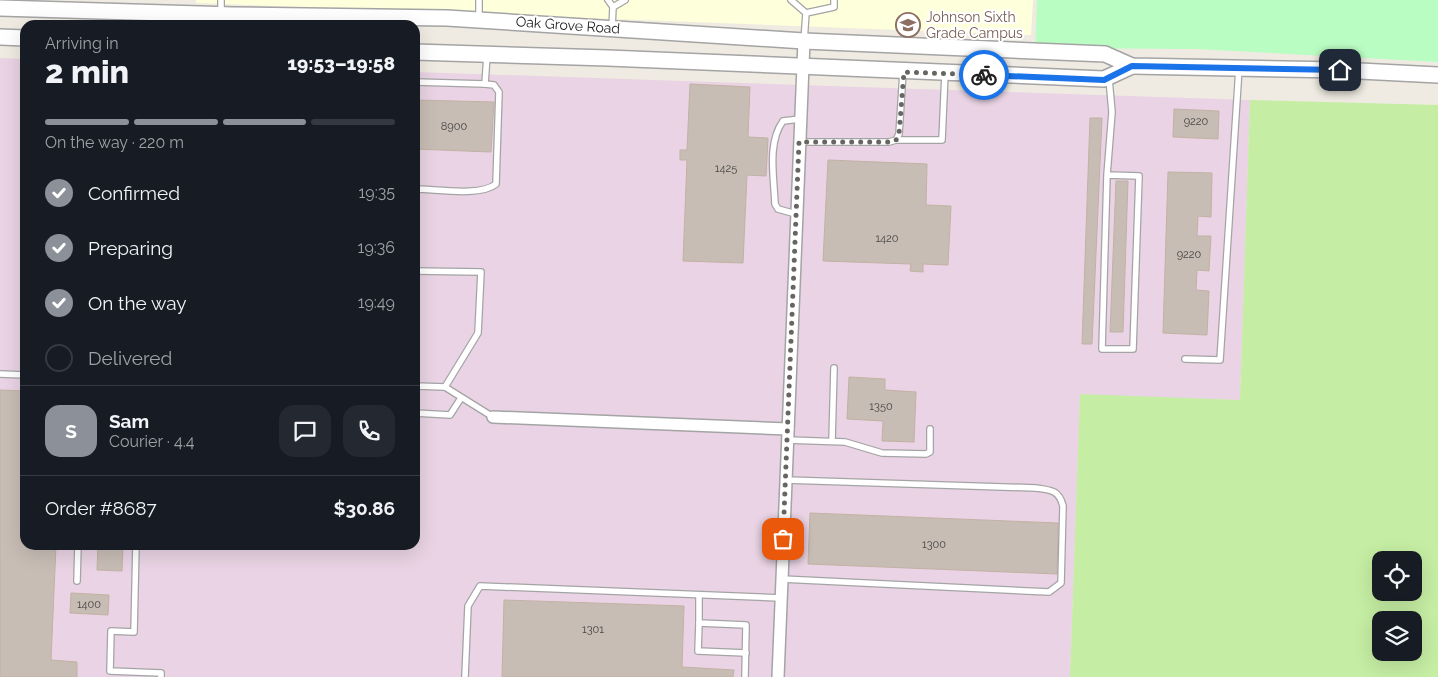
<!DOCTYPE html>
<html lang="en">
<head>
<meta charset="utf-8">
<style>
	:root { --surface:#171b24; --page:#242831; --text:#f1f3f6; --muted:#9ea1a6; --line:#363941; --accent:#8c9099 }
	body { margin:0; font-family:Raleway,sans-serif; background:var(--page); color:var(--text); height:100vh; display:flex; flex-direction:column; font-size:19px; white-space:nowrap }
	* { box-sizing:border-box; margin:0 }
	p { font-size:16px; color:var(--muted) }
	.icon { flex:none; width:28px; height:28px; fill:none; stroke:currentColor; stroke-width:2; stroke-linecap:round; stroke-linejoin:round }
	.map { position:relative; flex:1; overflow:hidden }
	.details { position:absolute; left:20px; top:20px; width:400px; height:530px; display:flex; flex-direction:column; background:var(--surface); border-radius:15px; box-shadow:0 5px 20px #0002 }
	.details>* { flex:none }
	.tools { position:absolute; left:1372px; top:551px; display:grid; gap:10px }
	.tools a { display:grid; place-items:center; width:50px; height:50px; border-radius:10px; background:var(--surface); box-shadow:0 5px 20px #0002; font-size:25px }
	.pin { position:absolute; display:grid; place-items:center; width:42px; height:42px; color:#fff; margin:-21px; border-radius:10px; box-shadow:0 2px 8px #0006 }
	.courier { position:absolute; display:grid; place-items:center; width:50px; height:50px; margin:-25px; border:4px solid #1a73e8; border-radius:50%; background:#fff; color:#222; box-shadow:0 1px 6px #0007 }
	.head em { font-style:normal; font-weight:800 }
	.head div { display:flex; flex-direction:column-reverse }
	.head { display:flex; align-items:center; justify-content:space-between; height:85px; padding:0 25px }
	h1 { font-size:32px; font-weight:800; line-height:38px }
	.bar { display:grid; grid-template-columns:repeat(4,1fr); gap:8px 5px; align-content:center; height:60px; padding:0 25px }
	.bar i { height:6px; border-radius:4px; background:var(--line) }
	.bar .on { background:var(--accent) }
	.bar p { grid-column:span 4 }
	.line { display:flex; align-items:center; gap:12px; padding:0 25px; border-top:1px solid var(--line) }
	.line div { flex:1 }
	.round { display:grid; place-items:center; flex:none; width:52px; height:52px; border-radius:15px; background:var(--page) }
	ol { padding:0 25px; list-style:none }
	li { display:flex; align-items:center; gap:15px; height:55px }
	li p { margin-inline-start:auto }
	li .icon { padding:5px; border-radius:50%; background:var(--accent); color:#fff; stroke-width:4 }
	li:last-child { color:var(--muted) }
	li i { width:28px; height:28px; border:2px solid var(--line); border-radius:50% }
	.map>svg:first-child { display:block }
</style>
</head>
<body>
<div class="map">
<svg width="1438" height="677" viewBox="0 0 1438 677">
	<rect width="100%" height="100%" fill="#efebe2"/>
	<path fill="#e9d3e4" d="M0 58 25 59V545H415V72L1250 100 1240 400 1080 395 1070 677H0Z"/>
	<path fill="#feffdb" d="M196 0H1033L1031 35 196 3Z"/>
	<path fill="#c5eda3" fill-rule="evenodd" d="M1250 100 1438 105V677H1070L1080 394 1240 400ZM1381 560H1414V592H1381ZM1381 620H1414V652H1381Z"/>
	<path fill="#bafdc2" d="M1037 0H1438V62L1195 49 1035 48Z"/>
	<g fill="#c7bdb5" stroke="#c2b1a3">
		<path d="M690 84 750 87 748 137 768 138 766 176 747 175 743 263 683 261 687 160H680V150H687Z"/>
		<path d="M415 100 494 102 491 152 415 149Z"/>
		<path d="M1174 109 1219 111 1218 139 1173 137Z"/>
		<path d="M1090 118H1102L1092 344H1082Z"/>
		<path d="M828 160 927 164 926 205 951 206 948 265 923 264V272L910 271 911 264 823 261Z"/>
		<path d="M1168 172 1212 173 1211 217 1198 216 1197 236H1211L1209 271 1197 270 1196 290 1209 291 1207 335 1163 333Z"/>
		<path d="M1116 181H1128L1123 332H1110Z"/>
		<path d="M849 377 885 379V390L916 392 914 442 882 441 883 421 847 419Z"/>
		<path d="M0 390 24 391 25 545H56L51 660 77 662V677H0Z"/>
		<path d="M810 513 1058 523 1057 574 808 564Z"/>
		<path d="M98 545H123L122 571 97 570Z"/>
		<path d="M71 593 109 595 108 615 70 613Z"/>
		<path d="M504 600 684 606 682 667 734 670 733 677H502Z"/>
	</g>
	<g fill="none" stroke-linecap="round" stroke-linejoin="round">
		<defs>
			<g id="service">
				<path d="M221 0V13"/>
				<path d="M479 0V20"/>
				<path d="M608 0 613 7"/>
				<path d="M791 0 806 13 804 41"/>
				<path d="M806 13 834 7V0"/>
				<path d="M612 28 613 7 625 0"/>
				<path d="M415 82 485 84"/>
				<path d="M896 140H942L945 73"/>
				<path d="M799 142H889L896 140 899 134 903 72"/>
				<path d="M1107 175 1139 176 1133 349H1102L1107 175 1112 112 1109 79"/>
				<path d="M415 189C436 189 480 197 496 184L499 92 494 85 485 84 487 55"/>
				<path d="M796 214 778 209 775 204C774 177 767 143 783 121L800 119"/>
				<path d="M415 271 481 272 478 333 445 387"/>
				<path d="M1185 359 1220 360 1239 68"/>
				<path d="M0 374 25 375"/>
				<path d="M415 386 445 387 493 417"/>
				<path d="M415 413 450 415 461 398"/>
				<path d="M787 440 845 442 882 453 926 454 930 452V429"/>
				<path d="M832 441 834 368"/>
				<path d="M136 545 134 632 111 631 110 671 161 673V677"/>
				<path d="M782 579 1049 592 1061 583 1063 506C1059 490 1051 490 1036 488L786 480"/>
				<path d="M77 581 78 545"/>
				<path d="M699 595V623L746 625 745 677"/>
				<path d="M699 623 698 651 746 653"/>
				<path d="M465 677 468 606 480 586 781 598"/>
			</g>
			<g id="minor">
				<path d="M493 417 788 429"/>
				<path d="M778 677 804 41"/>
			</g>
			<g id="tertiary">
				<path d="M0 8 233 15 447 18 804 41 1105 54 1132 66 1340 70 1438 75"/>
				<path d="M0 37 25 38"/>
				<path d="M415 52 608 58 1104 79 1132 66"/>
			</g>
		</defs>
		<use href="#service" stroke="#a4a4a4" stroke-width="8"/>
		<use href="#minor" stroke="#a4a4a4" stroke-width="14"/>
		<use href="#tertiary" stroke="#a4a4a4" stroke-width="18"/>
		<use href="#service" stroke="#fff" stroke-width="5.5"/>
		<use href="#minor" stroke="#fff" stroke-width="11"/>
		<use href="#tertiary" stroke="#fff" stroke-width="15"/>
	</g>
	<g fill="none" stroke-linecap="round" stroke-linejoin="round">
		<path stroke="#666562" stroke-width="5" stroke-dasharray="0 9" d="M783 539 799 142H889L896 140 899 134 904 72 984 75"/>
		<path stroke="#1a73e8" stroke-width="6" d="M984 75 1104 80 1132 66 1340 70"/>
	</g>
	<defs>
		<symbol id="school-ring" viewBox="-11 -11 22 22"><circle r="9.5" fill="#fff" stroke="#8d6e63" stroke-width="1.5"/><path d="M0-5L7-2L0 1L-7-2ZM-4 1L0 2.5L4 1V4Q0 6-4 4Z" fill="#8d6e63"/></symbol>
	</defs>
	<g fill-rule="evenodd">
		<use href="#school-ring" x="894" y="11" width="28" height="28"/>
	</g>
	<g text-anchor="middle" dominant-baseline="central" stroke-width="4" stroke-linejoin="round" paint-order="stroke">
		<g font-size="11" fill="#484543">
			<text x="1196" y="121">9220</text>
			<text x="454" y="126">8900</text>
			<text x="726" y="168">1425</text>
			<text x="887" y="238">1420</text>
			<text x="1189" y="254">9220</text>
			<text x="881" y="406">1350</text>
			<text x="934" y="544">1300</text>
			<text x="89" y="604">1400</text>
			<text x="593" y="629">1301</text>
		</g>
		<g font-size="14" fill="#785e54" stroke="#fff" text-anchor="start">
			<text x="926" y="17">Johnson Sixth<tspan x="926" dy="16">Grade Campus</tspan></text>
		</g>
		<g font-size="14" fill="#1d1d1d" stroke="#fff">
			<text transform="translate(568 25) rotate(4)">Oak Grove Road</text>
		</g>
	</g>
</svg>
<div class="tools">
<a><svg class="icon" aria-label="locate" viewBox="0 0 24 24"><circle cx="12" cy="12" r="6"/><path d="M12 2v4M12 18v4M2 12h4M18 12h4"/></svg></a>
<a><svg class="icon" aria-label="layers" viewBox="0 0 24 24"><path d="M12 4l9 5-9 5-9-5zM3 14l9 5 9-5"/></svg></a>
</div>
<div class="pin" style="left:783px;top:539px;background:#ea580c"><svg class="icon" aria-label="bag" viewBox="0 0 24 24"><path d="M5 8h14l-1 12H6zM9 8a3 3 0 0 1 6 0"/></svg></div>
<div class="pin" style="left:1340px;top:70px;background:#1f2937"><svg class="icon" aria-label="home" viewBox="0 0 24 24"><path d="M3 11l9-7 9 7M6 9v11h12V9"/></svg></div>
<div class="courier" style="left:984px;top:75px"><svg class="icon" aria-label="bike" viewBox="0 0 24 24"><circle cx="6" cy="16" r="4"/><circle cx="18" cy="16" r="4"/><path d="M6 16l4-8h5l3 8M10 8l3 8H6M13 5h3"/></svg></div>
<section class="details">
<div class="head"><div><h1>2 min</h1><p>Arriving in</p></div><em>19:53–19:58</em></div>
<div class="bar"><i class="on"></i><i class="on"></i><i class="on"></i><i></i><p>On the way · 220 m</p></div>
<ol>
<li><svg class="icon" aria-label="check" viewBox="0 0 24 24"><path d="M5 12l5 5 9-10"/></svg>Confirmed<p>19:35</p></li>
<li><svg class="icon" aria-label="check" viewBox="0 0 24 24"><path d="M5 12l5 5 9-10"/></svg>Preparing<p>19:36</p></li>
<li><svg class="icon" aria-label="check" viewBox="0 0 24 24"><path d="M5 12l5 5 9-10"/></svg>On the way<p>19:49</p></li>
<li><i></i>Delivered</li>
</ol>
<div class="line" style="height:90px"><b class="round" style="background:var(--accent);color:#fff">S</b><div><b>Sam</b><p>Courier · 4.4</p></div><a class="round"><svg class="icon" aria-label="chat" viewBox="0 0 24 24"><path d="M4 5h16v11H9l-5 4z"/></svg></a><a class="round"><svg class="icon" aria-label="phone" viewBox="0 0 24 24"><path d="M5 4h4l2 5-3 2q2 4 5 5l2-3 5 2v4C11 20 4 13 5 4z"/></svg></a></div>
<div class="line" style="height:65px"><div>Order #8687</div><b>$30.86</b></div>
</section>
</div>
</body>
</html>
